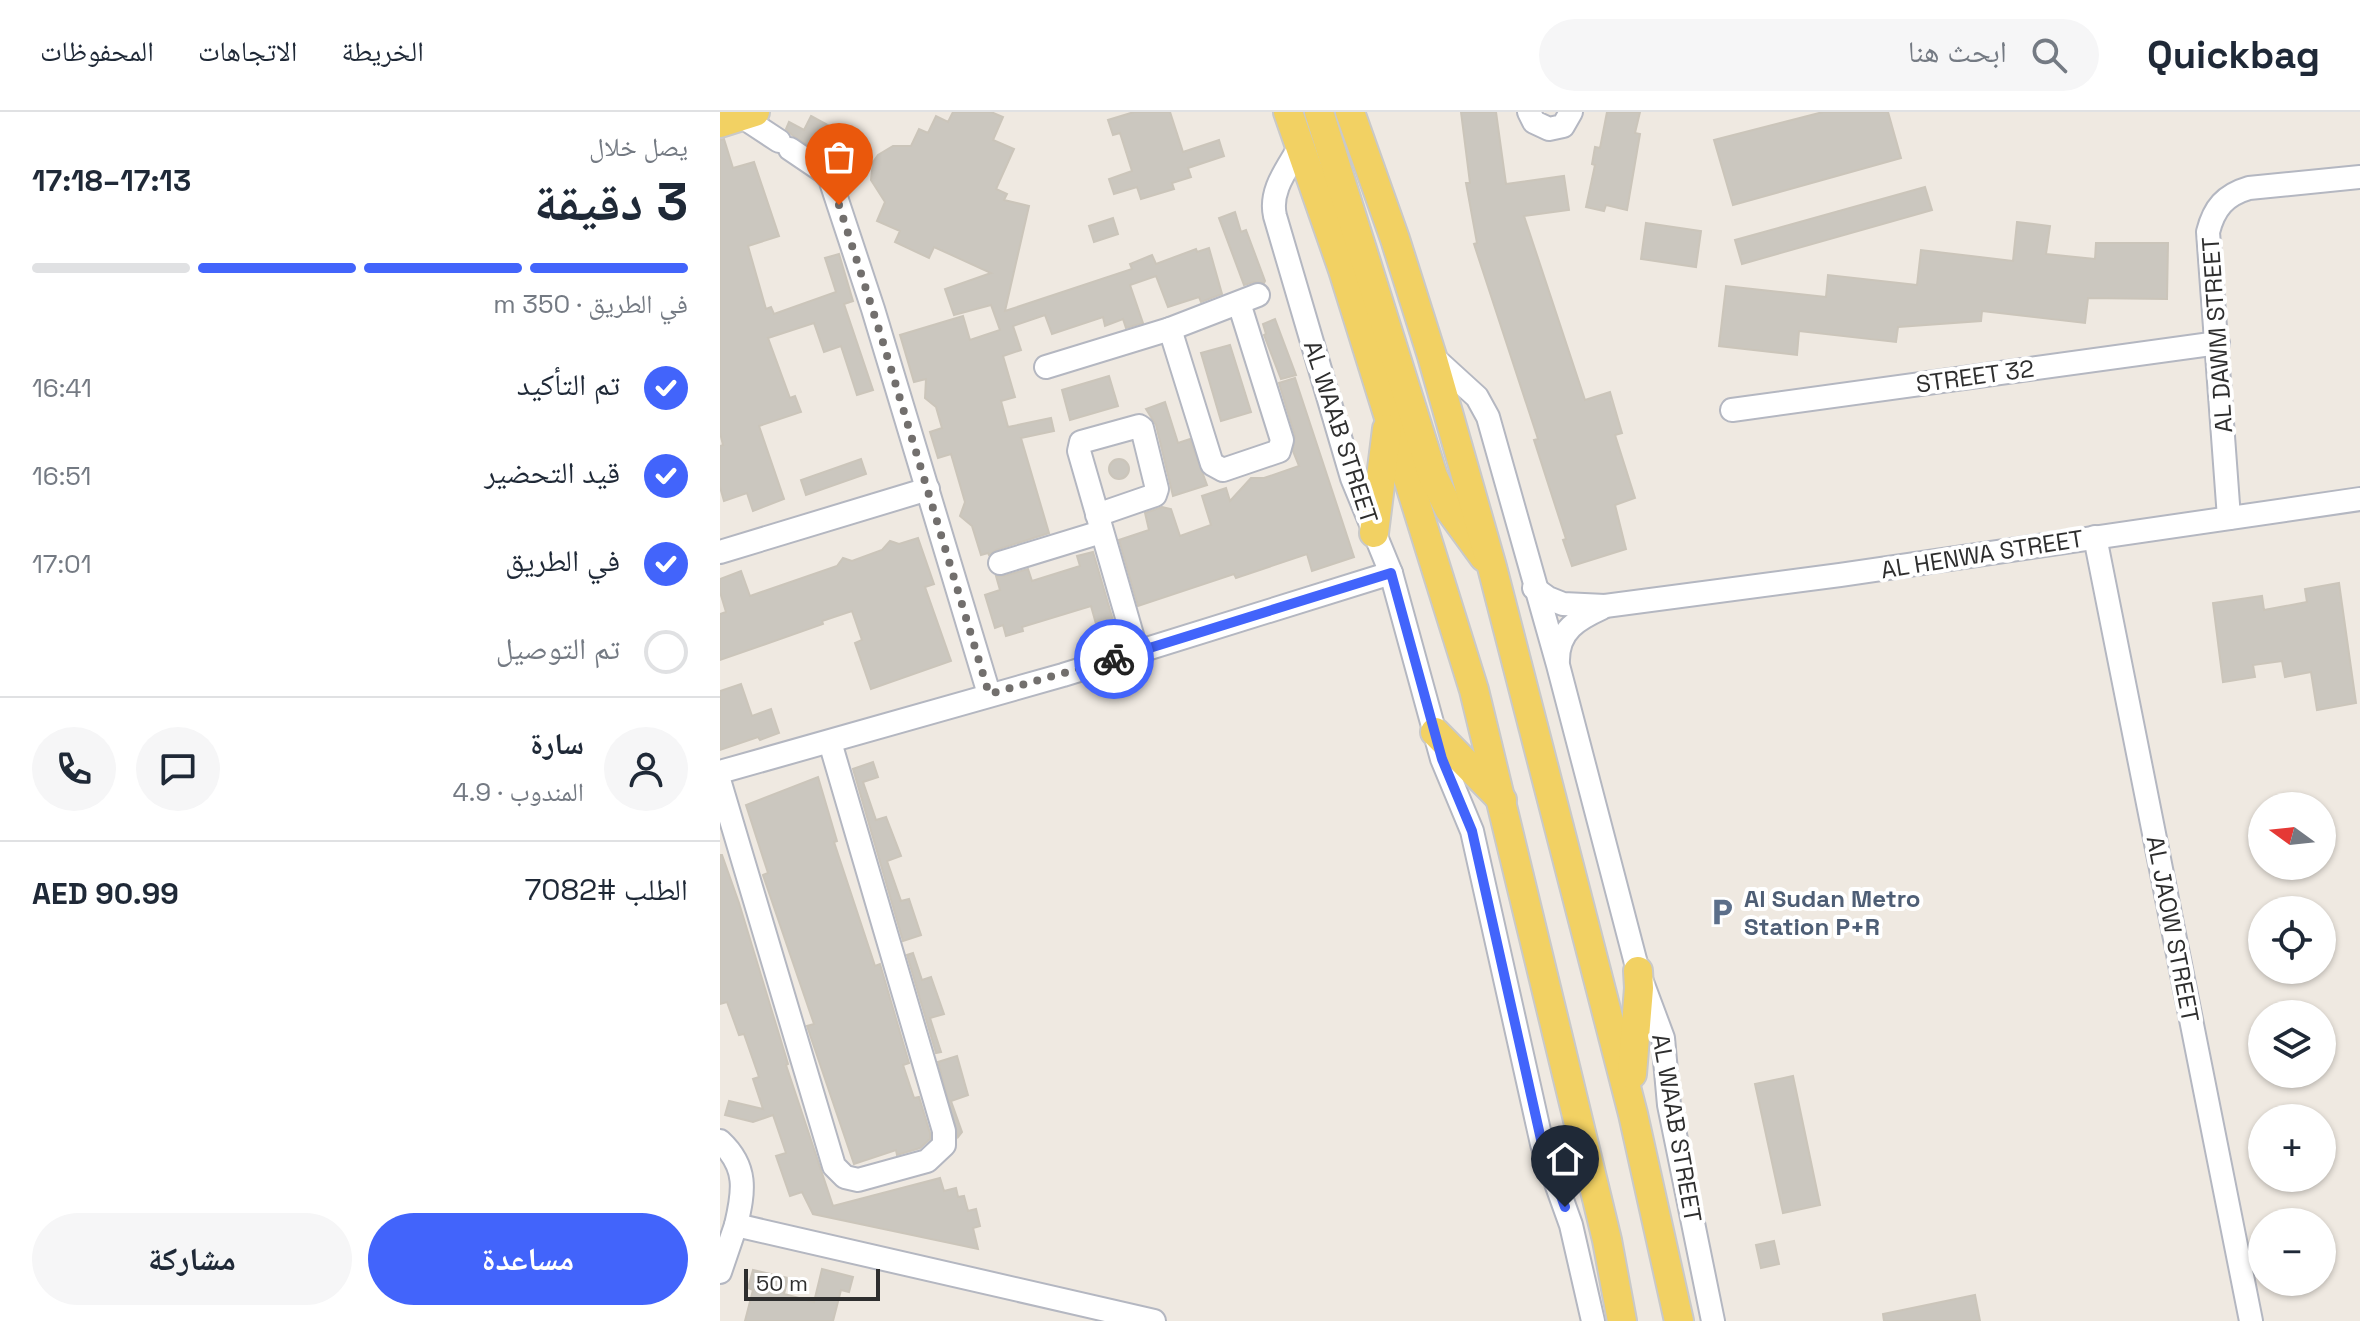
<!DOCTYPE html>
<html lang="ar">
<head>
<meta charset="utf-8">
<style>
	:root { --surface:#fff; --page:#f6f6f7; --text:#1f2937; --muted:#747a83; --line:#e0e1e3; --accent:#4264fb }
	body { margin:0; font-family:"Space Grotesk","Noto Naskh Arabic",sans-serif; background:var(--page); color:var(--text); direction:rtl; height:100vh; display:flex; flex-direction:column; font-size:30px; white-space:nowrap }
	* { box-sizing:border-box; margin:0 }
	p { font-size:26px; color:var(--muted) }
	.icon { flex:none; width:44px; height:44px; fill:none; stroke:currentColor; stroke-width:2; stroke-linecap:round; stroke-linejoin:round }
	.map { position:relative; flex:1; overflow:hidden; direction:ltr }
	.details { display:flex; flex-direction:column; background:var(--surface); width:720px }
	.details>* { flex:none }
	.needle { width:52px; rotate:285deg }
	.controls { position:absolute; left:1528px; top:680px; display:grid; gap:16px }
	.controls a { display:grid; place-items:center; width:88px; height:88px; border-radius:50%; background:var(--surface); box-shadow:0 2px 6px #0004; font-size:40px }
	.scale { position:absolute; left:24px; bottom:20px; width:136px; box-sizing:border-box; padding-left:8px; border:4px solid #2e2e2e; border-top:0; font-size:22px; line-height:28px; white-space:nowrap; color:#2e2e2e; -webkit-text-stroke:6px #fff; paint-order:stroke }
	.pin { position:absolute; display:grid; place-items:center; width:68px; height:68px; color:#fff; margin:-82px -34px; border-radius:50% 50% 50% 0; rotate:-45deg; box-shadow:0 0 8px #0007 }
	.pin .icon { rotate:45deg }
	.courier { position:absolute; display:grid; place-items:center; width:80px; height:80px; margin:-40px; border:6px solid #4264fb; border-radius:50%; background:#fff; color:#222; box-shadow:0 2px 10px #0007 }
	.head em { font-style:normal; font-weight:800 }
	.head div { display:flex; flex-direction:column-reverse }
	.head { display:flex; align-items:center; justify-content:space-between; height:136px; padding:0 32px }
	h1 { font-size:52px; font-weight:800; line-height:60px }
	.bar { display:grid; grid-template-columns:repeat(4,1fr); gap:12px 8px; align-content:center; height:96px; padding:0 32px }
	.bar i { height:10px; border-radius:6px; background:var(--line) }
	.bar .current { background:var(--accent) }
	.bar p { grid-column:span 4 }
	.line { display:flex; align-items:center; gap:20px; padding:0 32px; border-top:2px solid var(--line) }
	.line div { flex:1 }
	.round { display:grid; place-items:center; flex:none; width:84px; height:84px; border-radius:42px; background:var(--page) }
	ol { padding:0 32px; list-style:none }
	li { display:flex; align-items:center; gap:24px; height:88px }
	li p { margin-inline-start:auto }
	li .icon { padding:8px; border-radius:50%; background:var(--accent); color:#fff; stroke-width:4 }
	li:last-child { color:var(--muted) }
	li i { width:44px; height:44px; border:4px solid var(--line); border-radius:50% }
	.primary-button { display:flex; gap:16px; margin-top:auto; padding:16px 32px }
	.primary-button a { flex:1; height:92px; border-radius:48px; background:var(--accent); color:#fff; font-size:32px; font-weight:800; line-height:92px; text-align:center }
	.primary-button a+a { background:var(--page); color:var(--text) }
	header { display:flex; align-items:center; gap:48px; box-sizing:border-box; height:112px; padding:0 40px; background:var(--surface); border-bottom:2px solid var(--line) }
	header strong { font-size:38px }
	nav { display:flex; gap:44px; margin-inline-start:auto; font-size:28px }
	.search { width:560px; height:72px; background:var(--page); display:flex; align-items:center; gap:20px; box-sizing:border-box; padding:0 28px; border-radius:44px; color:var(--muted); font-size:30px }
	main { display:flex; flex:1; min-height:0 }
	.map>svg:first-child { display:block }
</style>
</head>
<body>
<header>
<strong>Quickbag</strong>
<div class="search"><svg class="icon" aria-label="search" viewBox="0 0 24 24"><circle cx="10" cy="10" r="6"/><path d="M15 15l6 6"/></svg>ابحث هنا</div>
<nav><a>الخريطة</a><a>الاتجاهات</a><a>المحفوظات</a></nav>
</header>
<main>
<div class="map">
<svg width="1640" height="1209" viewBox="0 0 1640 1209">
	<rect width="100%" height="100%" fill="#efe9e1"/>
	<g fill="#cbc7bf" stroke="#cbc5ba" stroke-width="2">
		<path d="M233 0H271L283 5 273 28 294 37 276 77 287 82 284 88 309 94 285 199 412 157 410 152 432 143 436 152 476 137 477 140 489 136 502 182 481 190 479 185 448 195 436 164 410 173 423 211 406 216 403 207 385 214 383 205 332 222 325 203 293 214 301 238 283 244 295 285 281 289 288 315 331 306 334 319 301 326 329 421 276 438 269 443 268 441 261 443 252 414 240 404 245 390 231 342 218 346 210 320 222 316 216 295 205 286 206 267 194 270 180 223 243 204 250 228 280 218 271 193 234 203 225 177 271 161 214 135 209 146 175 130 180 119 157 109 165 90 151 68 153 50 158 43 173 34H191L199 17 208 21 216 4 228 10Z"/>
		<path d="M414 0H450L463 40 499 28 504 44 468 56 471 65 452 71 454 77 421 87 417 75 394 82 389 67 412 59 400 21 393 23 388 8Z"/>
		<path d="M741 0H776L786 72 844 64 849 98 804 104 865 288 890 280 902 321 895 323 915 386 895 393 906 437 852 454 843 428 846 427 814 328 818 327 754 132 757 131 746 71H750Z"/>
		<path d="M887 0H920L915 21 920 22 907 98 886 93 884 99 866 95 875 53 872 52 875 35 880 36Z"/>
		<path d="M1103 0H1168L1181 46 1013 93 994 28Z"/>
		<path d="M91 4 124 22 110 47 72 23 66 17 69 10 84 18Z"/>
		<path d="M4 27 13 56 34 50 59 124 28 134 46 197 51 195 54 202 116 180 105 146 119 142 133 189 124 192 153 278 137 283 121 234 104 240 94 211 48 226 70 286 75 284 81 300 39 314 64 387 33 399 27 381 4 389 0 375V334L3 333 0 321V28Z"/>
		<path d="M1205 75 1212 98 1022 152 1015 128Z"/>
		<path d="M515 100 521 120 526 118 545 169 544 171 534 170 524 173 499 106Z"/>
		<path d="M393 106 398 122 374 130 369 114Z"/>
		<path d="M1297 110 1330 114 1326 142 1375 147 1376 131H1448L1447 187 1368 186 1365 211 1262 199 1261 209 1178 215 1176 230 1079 219 1077 243 999 234 1006 174 1106 185 1108 163 1197 173 1201 138 1293 149Z"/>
		<path d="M926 111 981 119 976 155 921 147Z"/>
		<path d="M555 207 576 263 561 267 544 223 546 222 543 212Z"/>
		<path d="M510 233 531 300 501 309 481 241Z"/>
		<path d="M389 264 398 294 350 308 342 278Z"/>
		<path d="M575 266 634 445 592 459 587 442 516 466 514 462 418 494 399 428 429 418 425 401 442 395 451 397 460 424 491 413 482 384 506 376 510 389 531 366H544L579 354 573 339 575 324 559 271Z"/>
		<path d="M445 290 458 331 470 327 487 373 453 384 436 313 426 297Z"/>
		<circle cx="399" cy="357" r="10"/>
		<path d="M141 347 146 362 86 383 81 368Z"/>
		<path d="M198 426 214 472 205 475 231 549 151 577 135 531 142 528 132 499 102 509 103 512 0 548V502L6 500 0 480V467L21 459 30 484 117 454 123 446 132 449 162 438 170 429 179 432Z"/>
		<path d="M373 440 395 515 378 519 371 494 302 515 303 519 286 524 283 513 275 516 265 483 280 478 276 464H284L308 457 312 469 360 454 357 444Z"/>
		<path d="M1619 471 1636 591 1597 598 1591 560 1565 565 1562 549 1533 553 1535 565 1503 570 1493 491 1542 484 1544 498 1587 490 1585 477Z"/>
		<path d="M21 572 32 604 51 597 59 621 40 628 38 625 0 638V579Z"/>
		<path d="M153 650 158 665 143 670 156 708 166 705 181 744 167 749 181 789 189 787 201 823 183 829 133 657Z"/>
		<path d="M98 665 117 729 114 730 155 854 160 852 189 951 183 953 194 986 199 985 210 1021V1027L200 1036 177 1043 176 1038 134 1052 87 914 94 912 43 763 48 761 26 693Z"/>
		<path d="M0 743H2L19 791 68 952 66 953 113 1094 220 1066 224 1079 236 1076 238 1085 244 1084 248 1099 256 1097 260 1114 253 1116 258 1137 93 1102 82 1080 70 1084 56 1044 66 1041 53 1003 33 1010 5 1003 9 989 43 997 33 967 39 965 24 922 19 923 7 890 0 892Z"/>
		<path d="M193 841 202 868 211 865 224 902 210 906 221 940 216 941 187 843Z"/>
		<path d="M237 944 248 983 231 989 242 1020 238 1025 218 950Z"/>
		<path d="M1073 964 1100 1093 1063 1101 1035 972Z"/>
		<path d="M1054 1129 1059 1152 1041 1156 1036 1133Z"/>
		<path d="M102 1157 133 1165 129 1180 121 1178 113 1209H25L33 1178 28 1176 33 1158 68 1166 64 1182 94 1190Z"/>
		<path d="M1255 1183 1260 1209H1164L1163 1202Z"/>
	</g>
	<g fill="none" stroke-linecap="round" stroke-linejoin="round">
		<defs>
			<g id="minor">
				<path d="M809 0 814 10 829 17 843 14 851 0"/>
				<path d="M21 4 59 29"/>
				<path d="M580 34C568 56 549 78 555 104L632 366 671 461 722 647 752 719 822 1032 851 1113 873 1209"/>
				<path d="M70 37 104 60 110 67 153 197 269 582"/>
				<path d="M450 217 492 352 503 358 559 339 562 328 519 191"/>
				<path d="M712 244 757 285 768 305 838 553 918 859 943 926 949 993 993 1209"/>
				<path d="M326 255 450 217 538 183"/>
				<path d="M1012 298 1498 231"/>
				<path d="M377 403 435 383 437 377 422 316 419 314 361 330 359 339 417 540"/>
				<path d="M1509 406 1488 120C1494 96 1505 83 1529 76L1640 65"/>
				<path d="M1375 425 1531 1209"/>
				<path d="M0 440 208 377"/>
				<path d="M280 451 381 420"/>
				<path d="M814 476 828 486 843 492 885 494 1120 463 1640 387"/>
				<path d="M838 548C838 518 858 507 882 496"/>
				<path d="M0 660 343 563 671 461"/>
				<path d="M0 671 114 1054 125 1065 138 1068 207 1049 224 1033V1019L110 630"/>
				<path d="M0 1029C28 1055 24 1079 16 1113"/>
				<path d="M0 1160 16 1113 434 1209"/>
			</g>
			<g id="major">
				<path d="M568 0 623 158 754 578 887 1128 902 1209"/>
				<path d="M599 0 713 364 729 397 764 445"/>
				<path d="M630 0 675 127 712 244 772 455 913 1002 959 1209"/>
				<path d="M0 11 35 0"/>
				<path d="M654 421 667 317"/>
				<path d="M715 620 782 688"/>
				<path d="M912 962 919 876 918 859"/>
			</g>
		</defs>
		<use href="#minor" stroke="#b4b7c1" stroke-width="26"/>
		<use href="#major" stroke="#c9c9c9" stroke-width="32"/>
		<use href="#minor" stroke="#fff" stroke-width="22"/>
		<use href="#major" stroke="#f2d163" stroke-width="28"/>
	</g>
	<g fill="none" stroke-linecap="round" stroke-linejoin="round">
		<path stroke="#726f6d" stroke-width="8" stroke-dasharray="0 14.4" d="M119 93 162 227 269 582 394 547"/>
		<path stroke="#4264fb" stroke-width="10" d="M394 547 671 461 722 647 752 719 822 1032 845 1095"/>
	</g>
	<defs>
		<symbol id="parking-bare" viewBox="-9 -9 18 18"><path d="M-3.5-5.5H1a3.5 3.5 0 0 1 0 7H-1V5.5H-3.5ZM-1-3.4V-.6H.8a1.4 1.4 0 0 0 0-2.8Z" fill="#5c6f8a" stroke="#fff" stroke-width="2.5" paint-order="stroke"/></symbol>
	</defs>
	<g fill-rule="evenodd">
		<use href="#parking-bare" x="982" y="780" width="40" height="40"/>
	</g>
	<g text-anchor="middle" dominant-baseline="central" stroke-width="8" stroke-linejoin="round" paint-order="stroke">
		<g font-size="24" fill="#2e2e2e" stroke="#fff">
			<text transform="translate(1497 223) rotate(-94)">AL DAWM STREET</text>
			<text transform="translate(1255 264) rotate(-8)">STREET 32</text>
			<text transform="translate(621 320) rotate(72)">AL WAAB STREET</text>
			<text transform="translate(1262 442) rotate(-9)">AL HENWA STREET</text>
			<text transform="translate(1453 817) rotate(79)">AL JAOW STREET</text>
			<text transform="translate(957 1016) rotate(80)">AL WAAB STREET</text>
		</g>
		<g font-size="24" font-weight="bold" fill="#4e5e75" stroke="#fff" text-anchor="start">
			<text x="1024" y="786">Al Sudan Metro<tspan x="1024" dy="28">Station P+R</tspan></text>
		</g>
	</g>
</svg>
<div class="controls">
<a><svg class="needle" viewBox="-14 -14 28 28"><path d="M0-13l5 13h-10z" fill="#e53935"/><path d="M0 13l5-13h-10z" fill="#747a83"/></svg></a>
<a><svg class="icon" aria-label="locate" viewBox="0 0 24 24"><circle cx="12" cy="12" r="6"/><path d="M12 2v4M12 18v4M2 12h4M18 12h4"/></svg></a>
<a><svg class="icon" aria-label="layers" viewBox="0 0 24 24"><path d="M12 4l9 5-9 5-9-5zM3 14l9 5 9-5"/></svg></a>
<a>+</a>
<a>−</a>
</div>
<div class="scale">50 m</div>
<div class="pin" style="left:119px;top:93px;background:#ea580c"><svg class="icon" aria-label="bag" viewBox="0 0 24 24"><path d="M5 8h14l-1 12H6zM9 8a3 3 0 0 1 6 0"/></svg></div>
<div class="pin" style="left:845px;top:1095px;background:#1f2937"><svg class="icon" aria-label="home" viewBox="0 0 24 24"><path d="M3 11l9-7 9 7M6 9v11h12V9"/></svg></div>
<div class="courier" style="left:394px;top:547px"><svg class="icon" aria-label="bike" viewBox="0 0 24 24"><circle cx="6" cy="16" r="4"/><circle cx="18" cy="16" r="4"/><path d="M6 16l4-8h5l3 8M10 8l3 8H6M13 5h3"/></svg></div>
</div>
<section class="details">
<div class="head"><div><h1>3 دقيقة</h1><p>يصل خلال</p></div><em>17:13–17:18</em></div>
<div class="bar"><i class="current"></i><i class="current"></i><i class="current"></i><i></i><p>في الطريق · 350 m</p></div>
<ol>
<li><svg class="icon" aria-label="check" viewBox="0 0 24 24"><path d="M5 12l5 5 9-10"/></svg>تم التأكيد<p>16:41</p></li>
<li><svg class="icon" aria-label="check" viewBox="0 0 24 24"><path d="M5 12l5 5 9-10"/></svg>قيد التحضير<p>16:51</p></li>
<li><svg class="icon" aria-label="check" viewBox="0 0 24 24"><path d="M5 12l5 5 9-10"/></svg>في الطريق<p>17:01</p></li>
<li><i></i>تم التوصيل</li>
</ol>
<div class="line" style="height:144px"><a class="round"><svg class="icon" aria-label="person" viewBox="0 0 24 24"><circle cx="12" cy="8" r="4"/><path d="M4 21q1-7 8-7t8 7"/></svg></a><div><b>سارة</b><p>المندوب · 4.9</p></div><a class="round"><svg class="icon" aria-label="chat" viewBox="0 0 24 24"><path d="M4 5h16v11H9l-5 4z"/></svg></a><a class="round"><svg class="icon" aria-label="phone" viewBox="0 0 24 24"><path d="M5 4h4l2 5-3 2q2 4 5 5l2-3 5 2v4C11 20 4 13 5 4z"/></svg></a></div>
<div class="line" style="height:104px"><div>الطلب #7082</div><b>AED 90.99</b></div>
<div class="primary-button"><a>مساعدة</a><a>مشاركة</a></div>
</section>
</main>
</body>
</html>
